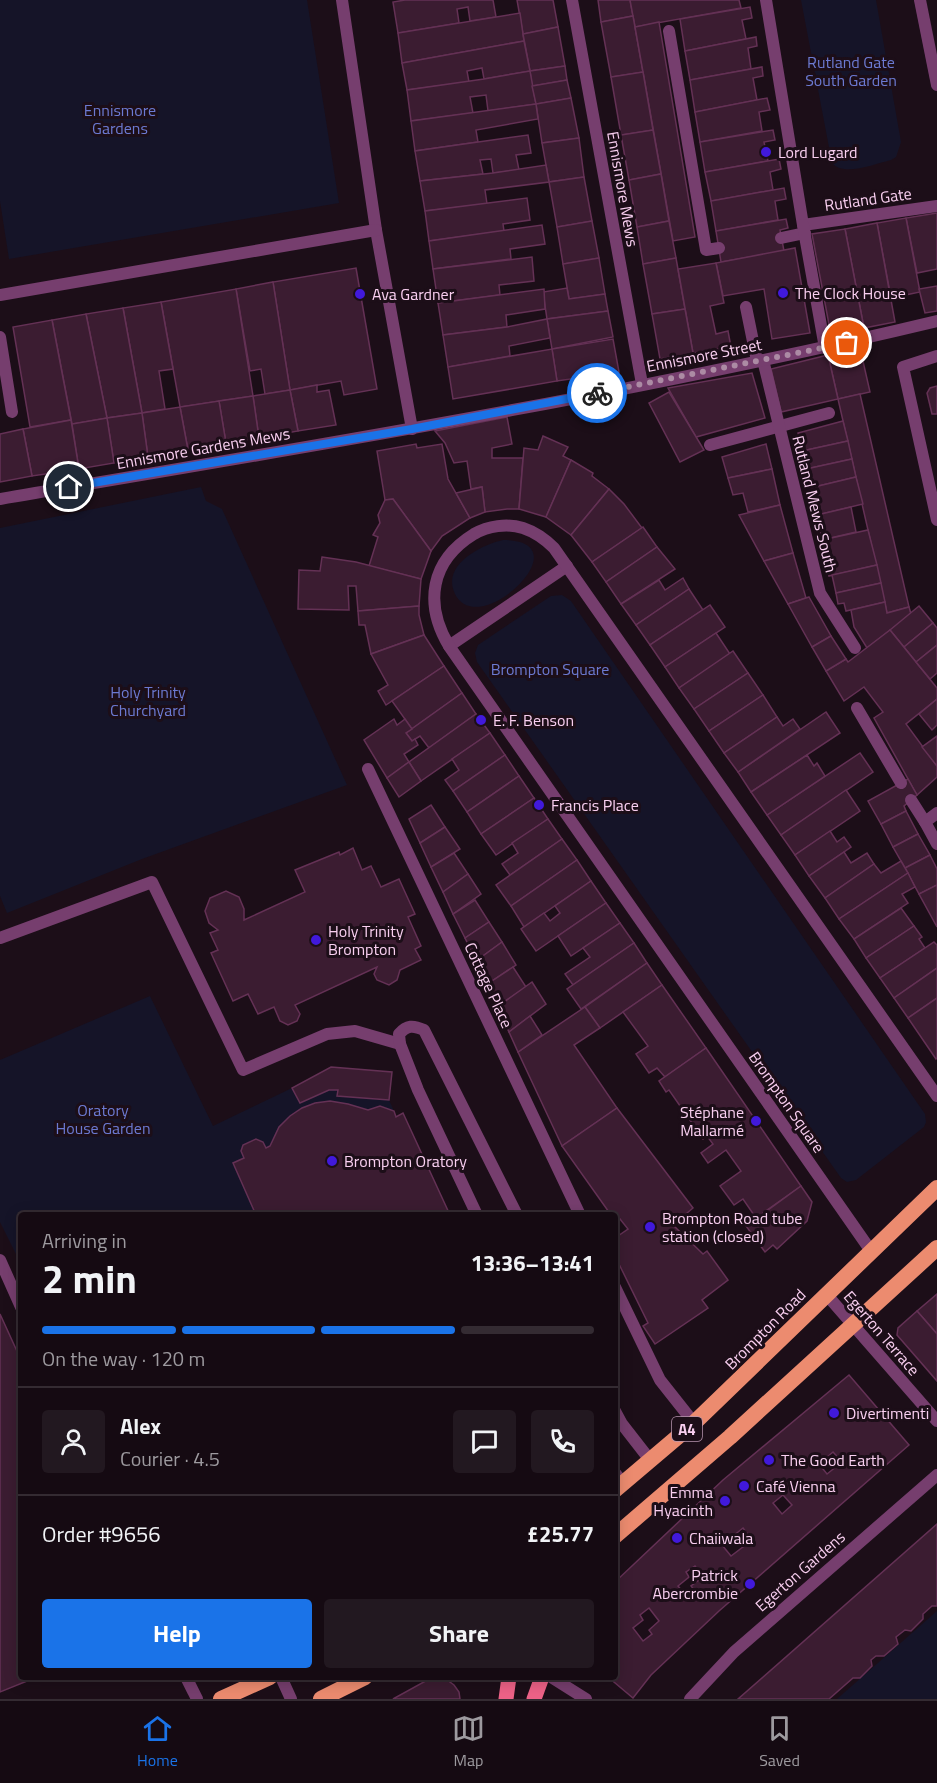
<!DOCTYPE html>
<html lang="en">
<head>
<meta charset="utf-8">
<style>
	:root { --surface:#150a12; --page:#221820; --text:#f1f3f6; --muted:#9d9a9f; --line:#342b32; --accent:#1a73e8 }
	body { margin:0; font-family:"Titillium Web",sans-serif; background:var(--page); color:var(--text); height:100vh; display:flex; flex-direction:column; font-size:22px; white-space:nowrap }
	* { box-sizing:border-box; margin:0 }
	p { font-size:20px; color:var(--muted) }
	.icon { flex:none; width:33px; height:33px; fill:none; stroke:currentColor; stroke-width:2; stroke-linecap:round; stroke-linejoin:round }
	.map { position:relative; flex:1; overflow:hidden }
	.panel { position:absolute; left:18px; top:1212px; width:600px; height:468px; display:flex; flex-direction:column; background:var(--surface); border-radius:6px; box-shadow:0 3px 15px #0003,0 0 0 2px var(--line) }
	.panel>* { flex:none }
	.pin { position:absolute; display:grid; place-items:center; width:51px; height:51px; color:#fff; margin:-26px; border:3px solid #fff; border-radius:50%; box-shadow:0 2px 6px #0007 }
	.courier { position:absolute; display:grid; place-items:center; width:60px; height:60px; margin:-30px; border:4px solid #1a73e8; border-radius:50%; background:#fff; color:#222; box-shadow:0 2px 8px #0007 }
	.summary em { font-style:normal; font-weight:700 }
	.summary div { display:flex; flex-direction:column-reverse }
	.summary { display:flex; align-items:center; justify-content:space-between; height:102px; padding:0 24px }
	h1 { font-size:39px; font-weight:700; line-height:45px }
	.bar { display:grid; grid-template-columns:repeat(4,1fr); gap:9px 6px; align-content:center; height:72px; padding:0 24px }
	.bar i { height:8px; border-radius:4px; background:var(--line) }
	.bar .current { background:var(--accent) }
	.bar p { grid-column:span 4 }
	.line { display:flex; align-items:center; gap:15px; padding:0 24px; border-top:2px solid var(--line) }
	.line div { flex:1 }
	.round { display:grid; place-items:center; flex:none; width:63px; height:63px; border-radius:6px; background:var(--page) }
	.primary-button { display:flex; gap:12px; margin-top:auto; padding:12px 24px }
	.primary-button a { flex:1; height:69px; border-radius:6px; background:var(--accent); color:#fff; font-size:24px; font-weight:700; line-height:69px; text-align:center }
	.primary-button a+a { background:var(--page); color:var(--text) }
	.tab-bar { display:flex; justify-content:space-around; align-items:center; height:84px; border-top:2px solid var(--line); background:var(--surface); font-size:16px; color:var(--muted) }
	.tab-bar a { display:grid; justify-items:center; gap:3px }
	.tab-bar .current { color:var(--accent) }
	.map>svg:first-child { display:block }
</style>
</head>
<body>
<div class="map">
<svg width="937" height="1699" viewBox="0 0 937 1699">
	<rect width="100%" height="100%" fill="#1c0e18"/>
	<g fill="#151428">
		<path d="M0 0H307L339 203 9 259 0 201Z"/>
		<path d="M801 0H876L901 142 896 157 891 160C874 164 844 177 832 163Z"/>
		<path d="M201 487 206 501 222 509 347 785 142 859 7 913 0 896V528Z"/>
		<path d="M503 540C586 540 478 642 455 594 441 565 481 545 503 540Z"/>
		<path d="M562 595 571 601 925 1114 926 1122 924 1127 856 1180 847 1182 841 1178 477 662 475 653 478 645 551 596Z"/>
		<path d="M150 996 213 1126 292 1088 338 1090V1096L389 1100 394 1111 380 1106 368 1110 348 1104 330 1101 315 1103 302 1108 279 1127 270 1146 266 1148 263 1142 257 1139 243 1145 244 1158 233 1163 256 1215H21V1264L0 1222V1060Z"/>
		<path d="M937 1611V1699H837Z"/>
	</g>
	<g fill="#3b1c31" stroke="#643155" stroke-width="1.5" fill-rule="evenodd">
		<path d="M405 0H493L496 17 470 21 468 7 457 9 459 23 398 33 393 2Z"/>
		<path d="M517 0H553L558 27 523 34Z"/>
		<path d="M598 0H630L633 16 601 22Z"/>
		<path d="M630 0H739L741 8 635 27Z"/>
		<path d="M750 7 752 18 742 20 746 39 685 51 680 19Z"/>
		<path d="M520 13 524 41 402 63 398 33Z"/>
		<path d="M633 16 643 72 611 77 601 22Z"/>
		<path d="M659 22 695 237 673 241 635 27Z"/>
		<path d="M558 27 565 66 530 71 523 34Z"/>
		<path d="M756 37 757 46 748 48 751 69 690 80 685 51Z"/>
		<path d="M524 41 530 71 484 79 482 68 467 71 469 82 407 90 402 63Z"/>
		<path d="M565 66 567 80 532 86 530 71Z"/>
		<path d="M762 67 763 76 753 78 757 100 695 112 690 80Z"/>
		<path d="M530 71 536 104 488 111 486 95 470 97 473 113 411 121 407 90 484 79Z"/>
		<path d="M643 72 653 130 621 135 611 77Z"/>
		<path d="M567 80 571 98 536 104 532 86Z"/>
		<path d="M571 98 579 138 542 143 536 104Z"/>
		<path d="M767 98 770 110 759 112 762 131 700 142 695 112Z"/>
		<path d="M536 104 538 119 476 130 478 142 415 151 411 121Z"/>
		<path d="M653 130 661 174 629 180 621 135Z"/>
		<path d="M773 130 775 140 764 142 768 161 705 172 700 142Z"/>
		<path d="M528 135 531 153 516 155 519 170 493 173 491 159 480 160 483 174 420 181 415 151Z"/>
		<path d="M579 138 584 177 549 182 542 143Z"/>
		<path d="M779 159 781 169 770 172 773 190 711 201 705 172Z"/>
		<path d="M546 165 549 182 485 190 487 204 425 211 420 181 493 173Z"/>
		<path d="M661 174 669 221 637 227 629 180Z"/>
		<path d="M584 177 592 221 557 227 549 182Z"/>
		<path d="M784 188 786 199 775 201 778 220 716 231 711 201Z"/>
		<path d="M527 198 530 220 503 224 504 231 429 241 425 211Z"/>
		<path d="M937 213V269L917 273 906 218Z"/>
		<path d="M906 218 920 292 891 298 877 223Z"/>
		<path d="M786 219 788 228 780 230 784 251 721 262 716 231Z"/>
		<path d="M592 221 599 258 563 264 557 227Z"/>
		<path d="M669 221 676 258 643 264 637 227Z"/>
		<path d="M877 223 895 322 864 328 845 229Z"/>
		<path d="M542 225 545 244 510 249 511 259 433 269 429 241Z"/>
		<path d="M845 229 864 328 831 335 812 234Z"/>
		<path d="M795 248 810 333 772 339 764 289 723 296 716 263Z"/>
		<path d="M532 257 534 281 499 285 500 295 438 303 433 269Z"/>
		<path d="M599 258 605 294 569 299 563 264Z"/>
		<path d="M676 258 685 309 652 314 643 264Z"/>
		<path d="M716 263 724 303 710 306 716 334 728 331 731 347 693 353 678 269Z"/>
		<path d="M356 268 377 389 344 395 341 381 290 390 273 282Z"/>
		<path d="M273 282 290 390 265 394 261 369 250 371 236 289Z"/>
		<path d="M937 286V311L925 313 919 289Z"/>
		<path d="M567 288 569 299 605 294 608 311 547 319 543 292Z"/>
		<path d="M236 289 253 396 180 407 161 302Z"/>
		<path d="M544 289 545 309 506 315 507 327 443 335 438 303Z"/>
		<path d="M161 302 173 369 159 371 165 409 142 413 123 308Z"/>
		<path d="M123 308 142 413 107 418 86 314Z"/>
		<path d="M685 309 693 353 660 359 652 314Z"/>
		<path d="M608 311 613 337 552 349 547 319Z"/>
		<path d="M86 314 107 418 72 424 52 320Z"/>
		<path d="M547 319 550 338 509 346 510 356 448 367 443 335 507 327Z"/>
		<path d="M52 320 71 420 30 427 13 327Z"/>
		<path d="M613 339 619 372 557 381 552 349Z"/>
		<path d="M860 348 870 392 838 399 828 355Z"/>
		<path d="M552 349 557 381 453 399 448 367Z"/>
		<path d="M828 355 838 399 781 412 771 369Z"/>
		<path d="M752 373 765 418 696 437 668 388Z"/>
		<path d="M317 385V392L329 390 336 425 298 431 290 390Z"/>
		<path d="M937 386V414H932L927 393 930 388Z"/>
		<path d="M290 390 298 431 259 438 253 396Z"/>
		<path d="M669 392 704 450 680 462 649 403Z"/>
		<path d="M860 394 909 607 887 613 838 399Z"/>
		<path d="M253 396 259 438 226 443 219 401Z"/>
		<path d="M219 401 226 443 188 450 180 407Z"/>
		<path d="M180 407 188 450 148 457 142 413Z"/>
		<path d="M142 413 148 457 114 463 107 418Z"/>
		<path d="M507 417 512 444 492 448V458H523L519 509H507L485 512 482 487 471 489 467 461 454 463 445 443 435 431Z"/>
		<path d="M107 418 114 463 79 469 72 424Z"/>
		<path d="M71 420 79 469 32 476 23 429Z"/>
		<path d="M843 421 848 441 802 451 798 433Z"/>
		<path d="M23 429 32 476 0 482V434Z"/>
		<path d="M543 436 568 447 563 456 571 460 546 517 519 509 524 448 538 450Z"/>
		<path d="M848 441 852 459 806 469 802 451Z"/>
		<path d="M416 444 417 448 442 444 448 479 470 518 442 536 431 551 393 499 385 500 377 451Z"/>
		<path d="M766 444 772 469 728 478 722 457Z"/>
		<path d="M852 459 856 477 810 488 806 469Z"/>
		<path d="M571 460 593 473 592 476 609 489 571 535 546 517Z"/>
		<path d="M772 469 780 505 748 512 743 493 733 495 728 478Z"/>
		<path d="M856 477 863 504 817 515 810 488Z"/>
		<path d="M482 487 485 512 470 518 456 493Z"/>
		<path d="M609 489 624 504 642 528 592 562 571 535Z"/>
		<path d="M393 499 431 551 421 579 369 566 378 537 373 535 380 523 378 515 385 500Z"/>
		<path d="M780 505 793 553 764 561 739 515Z"/>
		<path d="M851 507 856 532 822 540 817 515Z"/>
		<path d="M643 527 657 547 606 582 592 562Z"/>
		<path d="M868 530 877 565 829 576 822 540Z"/>
		<path d="M657 547 675 569 621 604 606 582Z"/>
		<path d="M793 553 806 598 788 604 764 561Z"/>
		<path d="M322 557 356 562 421 579 419 606 358 611 356 586H348L349 610 298 609 299 570 320 571Z"/>
		<path d="M877 565 881 583 836 593 832 575Z"/>
		<path d="M683 578 689 589 636 625 621 604 659 580 665 590Z"/>
		<path d="M881 583 885 602 846 611 844 603 838 604 836 593Z"/>
		<path d="M689 589 703 610 650 645 636 625Z"/>
		<path d="M809 597 831 636 812 647 788 604Z"/>
		<path d="M885 602 887 613 909 607 911 614 867 648 854 627 851 610Z"/>
		<path d="M710 605 725 627 665 667 650 645Z"/>
		<path d="M419 606V615L424 635 371 654 365 625H359L358 611Z"/>
		<path d="M919 606 933 623 904 647 890 630Z"/>
		<path d="M933 623 937 628V645L916 662 904 647Z"/>
		<path d="M890 630 937 688V699L906 724 937 766V777L917 795 874 718 883 712 864 687 844 701 826 671 846 659 848 662Z"/>
		<path d="M716 633 730 654 679 688 665 667Z"/>
		<path d="M424 635 444 666 386 705 378 691 388 685 371 654Z"/>
		<path d="M831 636 846 659 826 671 812 647Z"/>
		<path d="M937 645V673L930 679 916 662Z"/>
		<path d="M733 651 748 673 694 709 679 688Z"/>
		<path d="M444 666 462 693 412 729 392 701Z"/>
		<path d="M748 673 763 695 709 731 694 709Z"/>
		<path d="M462 693 476 714 429 748 420 736 412 741 406 733Z"/>
		<path d="M763 695 777 717 724 753 709 731Z"/>
		<path d="M937 699V725L932 730 919 714Z"/>
		<path d="M826 712 840 733 751 792 738 772Z"/>
		<path d="M476 714 490 733 421 781 409 762Z"/>
		<path d="M777 717 783 726 793 719 800 729 738 772 724 753Z"/>
		<path d="M394 719 397 725 405 719 412 729 406 733 412 741 415 739 418 745 404 754 409 762 387 778 364 740Z"/>
		<path d="M490 733 505 755 453 791 445 780 459 770 452 759Z"/>
		<path d="M937 736V766L922 747Z"/>
		<path d="M860 753 873 772 781 835 767 815Z"/>
		<path d="M505 755 519 776 467 812 453 791Z"/>
		<path d="M807 755 814 766 817 763 825 776 767 815 751 792Z"/>
		<path d="M409 762 421 781 399 797 387 778Z"/>
		<path d="M519 776 534 798 481 834 467 812Z"/>
		<path d="M908 779 917 795 904 806 906 811 881 824 868 801Z"/>
		<path d="M846 790 860 811 795 855 781 835Z"/>
		<path d="M534 798 548 819 496 855 481 834Z"/>
		<path d="M431 805 445 827 420 843 409 819Z"/>
		<path d="M906 811 918 834 893 847 881 824Z"/>
		<path d="M548 819 562 839 510 875 502 864 518 853 512 843Z"/>
		<path d="M445 827 460 849 431 867 420 843Z"/>
		<path d="M830 831 837 842 844 837 851 847 809 876 795 855Z"/>
		<path d="M918 834 930 855 905 868 893 847Z"/>
		<path d="M562 839 577 860 511 906 496 885Z"/>
		<path d="M353 848 362 870 371 866 381 887 399 879 415 914 408 917 421 946 415 949 421 960 400 970 397 980 389 985 377 980 374 974 377 967 295 1005 300 1014 297 1021 288 1025 280 1021 274 1007 258 1014 248 994 233 1001 211 953 218 950 210 933 218 930 209 923 205 911 210 898 226 891 239 897 244 909V920L305 892 295 870 339 852 340 855Z"/>
		<path d="M844 852 851 863 867 853 874 864 825 898 809 876Z"/>
		<path d="M454 853 468 874 443 892 431 867Z"/>
		<path d="M930 855 937 869V885L919 894 905 868Z"/>
		<path d="M577 860 591 881 524 927 511 906Z"/>
		<path d="M901 861 908 873 839 919 825 898 874 864 881 873Z"/>
		<path d="M908 873 915 887 902 894 908 903 854 939 839 919Z"/>
		<path d="M468 874 481 894 453 914 443 892Z"/>
		<path d="M591 881 606 903 536 951 521 929 544 913 550 921 560 913 555 906Z"/>
		<path d="M937 885V927L919 894Z"/>
		<path d="M475 900 489 922 465 938 453 914Z"/>
		<path d="M606 903 620 923 571 956 558 936Z"/>
		<path d="M901 908 914 926 866 958 854 939Z"/>
		<path d="M489 922 502 942 476 961 465 938Z"/>
		<path d="M620 923 634 943 573 985 565 974 590 957 583 948Z"/>
		<path d="M914 926 922 937 919 939 925 948 880 978 866 958Z"/>
		<path d="M502 942 516 965 486 985 476 961Z"/>
		<path d="M934 942 937 945V968L894 998 880 978Z"/>
		<path d="M634 943 647 963 581 1009 567 989Z"/>
		<path d="M647 963 662 985 600 1028 585 1007Z"/>
		<path d="M513 967 526 987 497 1007 486 985Z"/>
		<path d="M937 968V998L908 1018 894 998Z"/>
		<path d="M532 982 546 1004 509 1032 497 1007Z"/>
		<path d="M662 985 706 1048 665 1077 657 1068 649 1073 636 1054 648 1046 623 1012Z"/>
		<path d="M937 998V1058L936 1059 908 1018Z"/>
		<path d="M585 1007 600 1028 574 1045 617 1108 562 1146 518 1052Z"/>
		<path d="M530 1016 542 1035 518 1052 509 1032Z"/>
		<path d="M706 1048 801 1186 756 1218 743 1199 734 1205 720 1186 741 1171 726 1150 708 1163 701 1153 713 1144 707 1136 703 1139 669 1090 666 1092 659 1081Z"/>
		<path d="M331 1067 392 1072 389 1100 337 1096 338 1090H329L300 1103 292 1088Z"/>
		<path d="M330 1101 348 1104 368 1110 380 1106 394 1111 396 1117 403 1113 450 1215H256L233 1163 244 1158 241 1151 243 1145 256 1139 263 1142 266 1148 270 1146 279 1127 290 1116 302 1108 315 1103Z"/>
		<path d="M617 1108 693 1208 673 1225 703 1254 707 1251 728 1280 702 1300 708 1308 655 1344 643 1326 648 1323 615 1256 617 1254 615 1238 628 1229 620 1219 616 1221 615 1215H611L562 1146Z"/>
		<path d="M801 1186 812 1202 807 1221 777 1249 773 1245 765 1252 746 1226Z"/>
		<path d="M937 1294V1334L917 1311Z"/>
		<path d="M917 1311 937 1334V1381L897 1335 898 1328Z"/>
		<path d="M0 1314 21 1360V1677H37L0 1692Z"/>
		<path d="M849 1375 909 1445 719 1611 651 1675 633 1698 608 1677H615V1582L723 1480ZM833 1452 842 1462 827 1474 819 1464ZM783 1495 792 1505 782 1514 773 1503ZM743 1528 752 1540 731 1556 722 1545ZM695 1566 703 1577 691 1586 695 1591 687 1597 678 1586 689 1577 686 1572ZM649 1608 659 1621 649 1630 652 1634 643 1641 633 1628 643 1620 640 1615Z"/>
		<path d="M937 1524V1606H932L923 1614V1619L911 1631 905 1630 896 1637 898 1644 884 1656H876L871 1660 872 1666 860 1678H853L829 1699H738Z"/>
		<path d="M439 1677 447 1680 454 1685 459 1692 460 1699H393L431 1678Z"/>
	</g>
	<g fill="none" stroke-linecap="round" stroke-linejoin="round">
		<g stroke="#763e6e" stroke-width="12">
			<path d="M669 31 706 250 719 248"/>
			<path d="M781 238 805 233"/>
			<path d="M746 307 757 361"/>
			<path d="M710 445 829 413"/>
			<path d="M857 708 901 783"/>
			<path d="M368 769 580 1215"/>
			<path d="M911 800 925 822"/>
			<path d="M0 938 152 882 243 1070 327 1034 355 1031 400 1044"/>
			<path d="M477 1215 418 1090 400 1044 399 1034C407 1025 413 1025 424 1030L517 1215"/>
			<path d="M0 1260 21 1307"/>
			<path d="M615 1287 660 1380 694 1423"/>
			<path d="M615 1411 622 1424 650 1460"/>
			<path d="M615 1473 623 1483"/>
			<path d="M186 1677 197 1699"/>
			<path d="M281 1677 291 1699"/>
		</g>
		<g stroke="#763e6e" stroke-width="12">
			<path d="M342 0 376 230 412 429"/>
			<path d="M572 0 642 384"/>
			<path d="M766 0 803 225 937 206"/>
			<path d="M920 0 937 85"/>
			<path d="M803 225 825 348"/>
			<path d="M0 295 376 230"/>
			<path d="M0 337 12 412"/>
			<path d="M937 356 903 367 937 520"/>
			<path d="M763 360 820 593 855 648"/>
			<path d="M0 499C313 446 628 395 937 321"/>
			<path d="M449 646 567 566"/>
			<path d="M937 813 925 822 937 844"/>
			<path d="M871 1251 449 646C424 604 430 561 474 534 488 526 507 523 523 528 535 532 545 539 554 548L937 1096"/>
			<path d="M826 1294 937 1421"/>
			<path d="M551 1677 586 1699"/>
			<path d="M690 1699 734 1652 937 1475"/>
		</g>
		<g stroke="#ed6287" stroke-width="15">
			<path d="M506 1699 509 1677"/>
			<path d="M534 1699 542 1677"/>
		</g>
		<g stroke="#ec8b6f" stroke-width="16">
			<path d="M615 1490 694 1423 937 1188"/>
			<path d="M615 1536 730 1437 937 1248"/>
			<path d="M221 1699 270 1677"/>
			<path d="M321 1699 365 1677"/>
		</g>
	</g>
	<g fill="none" stroke-linecap="round" stroke-linejoin="round">
		<path stroke="#ac8ba4" stroke-width="6" stroke-dasharray="0 10.8" d="M597 393 847 343"/>
		<path stroke="#1a73e8" stroke-width="8" d="M69 487 412 429 597 393"/>
	</g>
	<g fill="#4119db" stroke="#1c0e18" stroke-width="2">
		<circle cx="766" cy="152" r="6"/>
		<circle cx="783" cy="293" r="6"/>
		<circle cx="360" cy="294" r="6"/>
		<circle cx="481" cy="720" r="6"/>
		<circle cx="539" cy="805" r="6"/>
		<circle cx="316" cy="940" r="6"/>
		<circle cx="756" cy="1121" r="6"/>
		<circle cx="332" cy="1161" r="6"/>
		<circle cx="650" cy="1227" r="6"/>
		<circle cx="834" cy="1413" r="6"/>
		<circle cx="769" cy="1460" r="6"/>
		<circle cx="744" cy="1486" r="6"/>
		<circle cx="725" cy="1501" r="6"/>
		<circle cx="677" cy="1538" r="6"/>
		<circle cx="750" cy="1584" r="6"/>
	</g>
	<g text-anchor="middle" dominant-baseline="central" stroke-width="6" stroke-linejoin="round" paint-order="stroke">
		<rect fill="#1c0e18" stroke="#b795af" stroke-width="1.5" x="672" y="1417" width="30" height="24" rx="4.5"/>
		<g font-size="15" font-weight="bold" fill="#f9cff0">
			<text x="687" y="1429">A4</text>
		</g>
		<g font-size="16" fill="#6c7ad2" stroke="#1c0e18">
			<text x="851" y="62">Rutland Gate<tspan x="851" dy="18">South Garden</tspan></text>
			<text x="120" y="110">Ennismore<tspan x="120" dy="18">Gardens</tspan></text>
			<text x="550" y="669">Brompton Square</text>
			<text x="148" y="692">Holy Trinity<tspan x="148" dy="18">Churchyard</tspan></text>
			<text x="103" y="1110">Oratory<tspan x="103" dy="18">House Garden</tspan></text>
		</g>
		<g font-size="16" fill="#f9cff0" stroke="#1c0e18" text-anchor="start">
			<text x="778" y="152">Lord Lugard</text>
			<text x="795" y="293">The Clock House</text>
			<text x="372" y="294">Ava Gardner</text>
			<text x="493" y="720">E. F. Benson</text>
			<text x="551" y="805">Francis Place</text>
			<text x="328" y="931">Holy Trinity<tspan x="328" dy="18">Brompton</tspan></text>
			<text x="744" y="1112" text-anchor="end">Stéphane<tspan x="744" dy="18">Mallarmé</tspan></text>
			<text x="344" y="1161">Brompton Oratory</text>
			<text x="662" y="1218">Brompton Road tube<tspan x="662" dy="18">station (closed)</tspan></text>
			<text x="846" y="1413">Divertimenti</text>
			<text x="781" y="1460">The Good Earth</text>
			<text x="756" y="1486">Café Vienna</text>
			<text x="713" y="1492" text-anchor="end">Emma<tspan x="713" dy="18">Hyacinth</tspan></text>
			<text x="689" y="1538">Chaiiwala</text>
			<text x="738" y="1575" text-anchor="end">Patrick<tspan x="738" dy="18">Abercrombie</tspan></text>
		</g>
		<g font-size="16" fill="#f9cff0" stroke="#1c0e18">
			<text transform="translate(623 189) rotate(80)">Ennismore Mews</text>
			<text transform="translate(868 199) rotate(-8)">Rutland Gate</text>
			<text transform="translate(704 355) rotate(-11)">Ennismore Street</text>
			<text transform="translate(203 448) rotate(-10)">Ennismore Gardens Mews</text>
			<text transform="translate(815 504) rotate(76)">Rutland Mews South</text>
			<text transform="translate(489 985) rotate(65)">Cottage Place</text>
			<text transform="translate(787 1102) rotate(55)">Brompton Square</text>
			<text transform="translate(765 1329) rotate(-45)">Brompton Road</text>
			<text transform="translate(882 1333) rotate(49)">Egerton Terrace</text>
			<text transform="translate(800 1571) rotate(-41)">Egerton Gardens</text>
		</g>
	</g>
</svg>
<div class="pin" style="left:847px;top:343px;background:#ea580c"><svg class="icon" aria-label="bag" viewBox="0 0 24 24"><path d="M5 8h14l-1 12H6zM9 8a3 3 0 0 1 6 0"/></svg></div>
<div class="pin" style="left:69px;top:487px;background:#1f2937"><svg class="icon" aria-label="home" viewBox="0 0 24 24"><path d="M3 11l9-7 9 7M6 9v11h12V9"/></svg></div>
<div class="courier" style="left:597px;top:393px"><svg class="icon" aria-label="bike" viewBox="0 0 24 24"><circle cx="6" cy="16" r="4"/><circle cx="18" cy="16" r="4"/><path d="M6 16l4-8h5l3 8M10 8l3 8H6M13 5h3"/></svg></div>
<section class="panel">
<div class="summary"><div><h1>2 min</h1><p>Arriving in</p></div><em>13:36–13:41</em></div>
<div class="bar"><i class="current"></i><i class="current"></i><i class="current"></i><i></i><p>On the way · 120 m</p></div>
<div class="line" style="height:108px"><a class="round"><svg class="icon" aria-label="person" viewBox="0 0 24 24"><circle cx="12" cy="8" r="4"/><path d="M4 21q1-7 8-7t8 7"/></svg></a><div><b>Alex</b><p>Courier · 4.5</p></div><a class="round"><svg class="icon" aria-label="chat" viewBox="0 0 24 24"><path d="M4 5h16v11H9l-5 4z"/></svg></a><a class="round"><svg class="icon" aria-label="phone" viewBox="0 0 24 24"><path d="M5 4h4l2 5-3 2q2 4 5 5l2-3 5 2v4C11 20 4 13 5 4z"/></svg></a></div>
<div class="line" style="height:78px"><div>Order #9656</div><b>£25.77</b></div>
<div class="primary-button"><a>Help</a><a>Share</a></div>
</section>
</div>
<nav class="tab-bar">
<a class="current"><svg class="icon" aria-label="home" viewBox="0 0 24 24"><path d="M3 11l9-7 9 7M6 9v11h12V9"/></svg>Home</a>
<a><svg class="icon" aria-label="map" viewBox="0 0 24 24"><path d="M3 6l6-2 6 2 6-2v14l-6 2-6-2-6 2zM9 4v14M15 6v14"/></svg>Map</a>
<a><svg class="icon" aria-label="saved" viewBox="0 0 24 24"><path d="M7 4h10v16l-5-4-5 4z"/></svg>Saved</a>
</nav>
</body>
</html>
